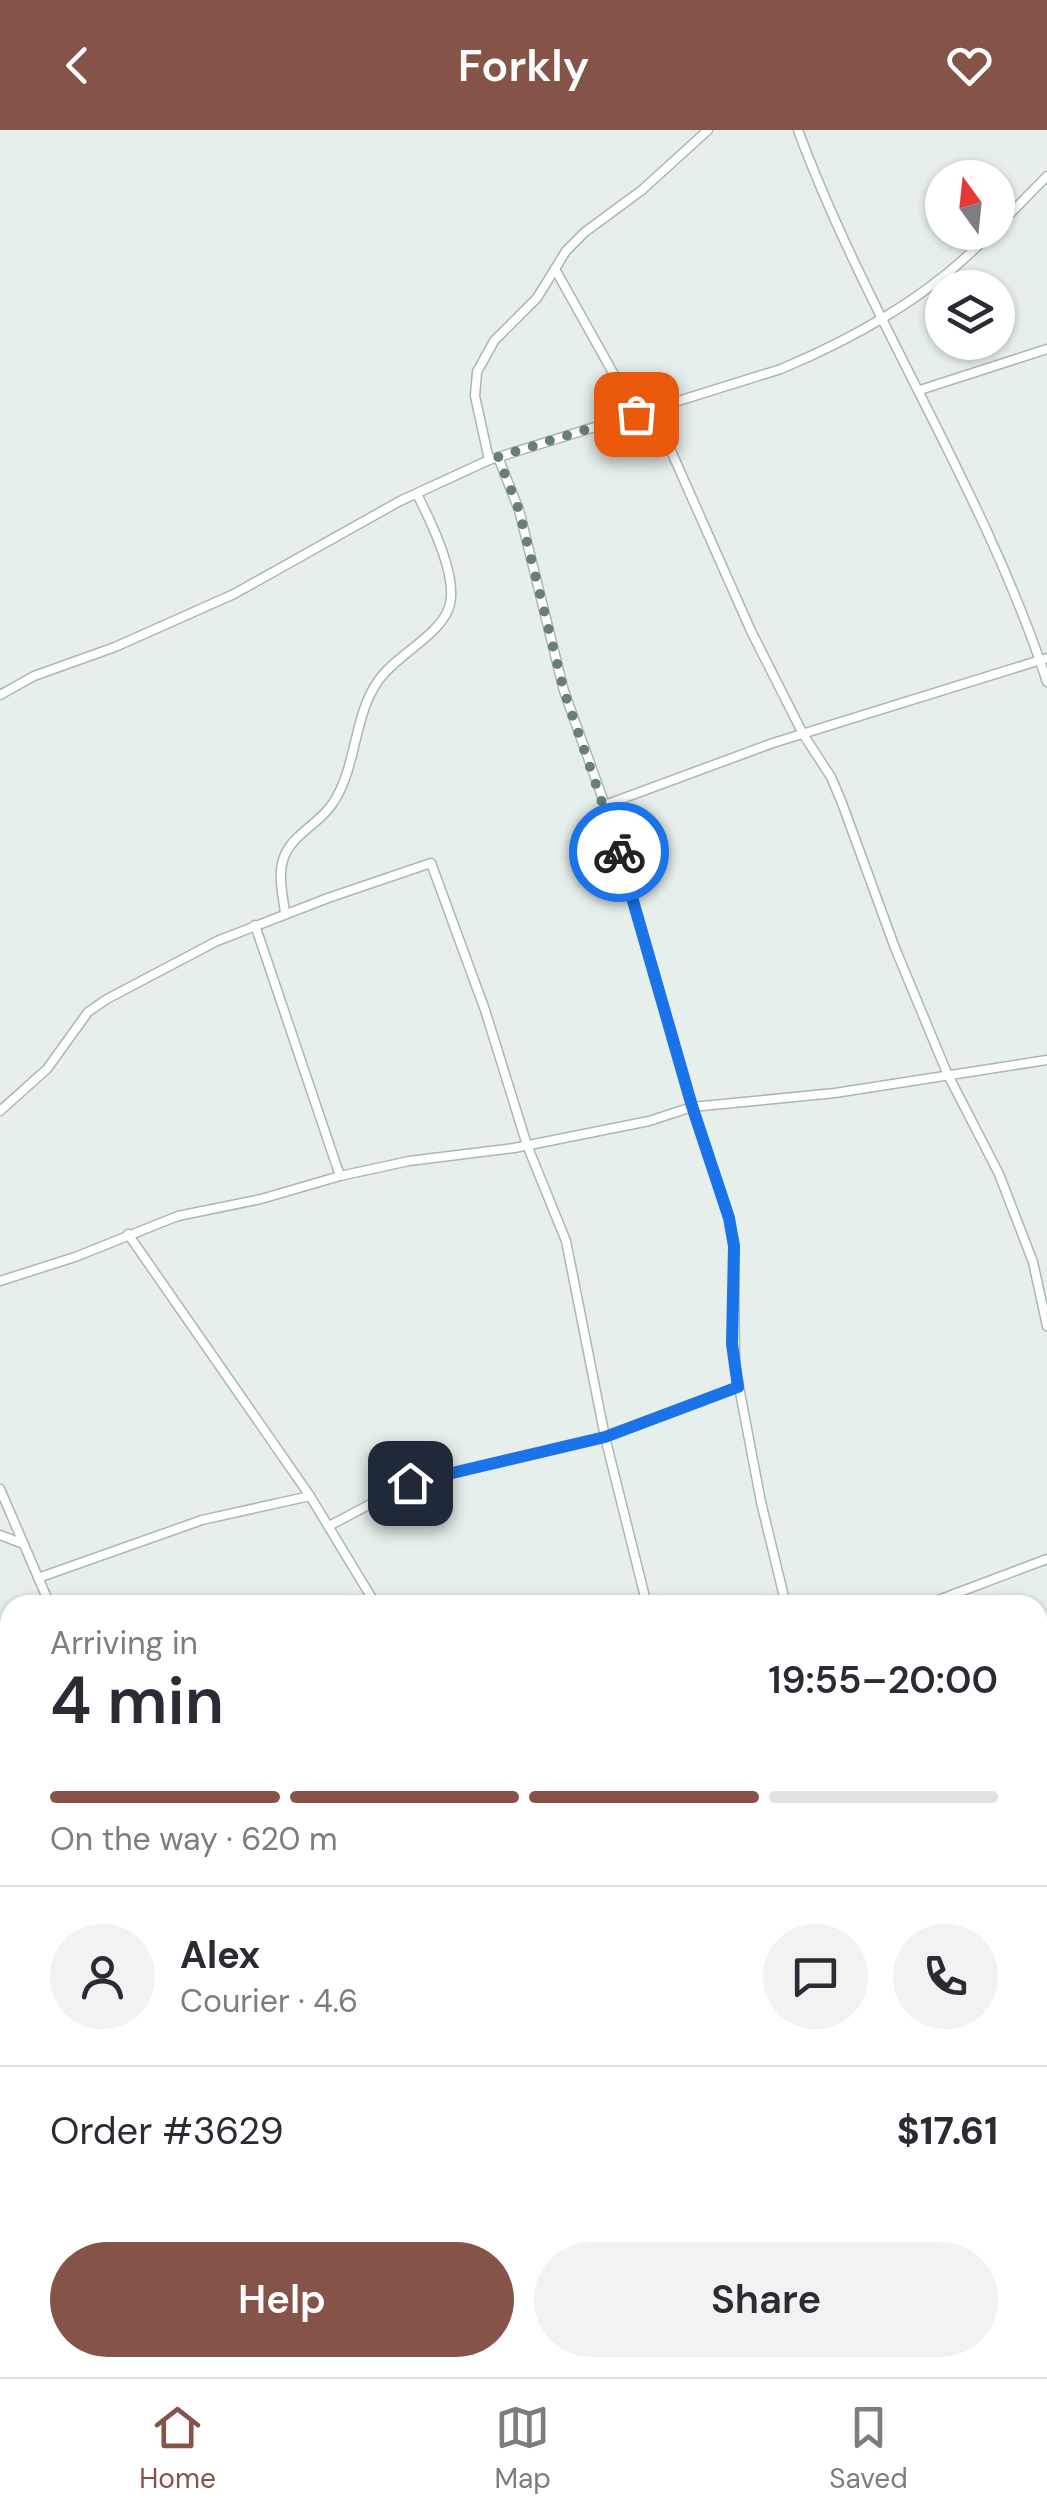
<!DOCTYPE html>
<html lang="en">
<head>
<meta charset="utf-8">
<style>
	:root { --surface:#fff; --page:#f2f2f3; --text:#2b2b33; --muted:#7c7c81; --line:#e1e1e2; --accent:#855347 }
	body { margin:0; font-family:"DM Sans",sans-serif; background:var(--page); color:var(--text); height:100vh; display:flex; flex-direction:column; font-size:38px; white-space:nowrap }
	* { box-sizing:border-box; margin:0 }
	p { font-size:32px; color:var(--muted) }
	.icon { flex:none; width:55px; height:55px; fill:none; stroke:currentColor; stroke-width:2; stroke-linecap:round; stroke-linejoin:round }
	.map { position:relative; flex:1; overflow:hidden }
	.drawer { position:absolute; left:0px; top:1465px; width:1048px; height:782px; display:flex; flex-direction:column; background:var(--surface); border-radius:30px 30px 0 0; box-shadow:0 2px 8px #0004 }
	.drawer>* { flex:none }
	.needle { width:65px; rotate:345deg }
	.tools { position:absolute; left:925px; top:30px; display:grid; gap:20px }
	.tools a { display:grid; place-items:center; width:90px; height:90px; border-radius:50%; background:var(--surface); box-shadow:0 2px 8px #0004; font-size:50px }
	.pin { position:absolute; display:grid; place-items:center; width:85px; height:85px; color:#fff; margin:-42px; border-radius:20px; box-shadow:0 5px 15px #0006 }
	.courier { position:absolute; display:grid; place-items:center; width:100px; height:100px; margin:-50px; border:8px solid #1a73e8; border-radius:50%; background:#fff; color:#222; box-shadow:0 2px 12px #0007 }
	.headline em { font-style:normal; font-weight:600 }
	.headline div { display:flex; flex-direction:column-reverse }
	.headline { display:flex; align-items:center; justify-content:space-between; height:170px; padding:0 50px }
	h1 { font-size:65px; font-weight:600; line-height:75px }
	.bar { display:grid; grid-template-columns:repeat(4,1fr); gap:15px 10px; align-content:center; height:120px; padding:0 50px }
	.bar i { height:12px; border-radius:8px; background:var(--line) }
	.bar .selected { background:var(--accent) }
	.bar p { grid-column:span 4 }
	.line { display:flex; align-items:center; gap:25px; padding:0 50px; border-top:2px solid var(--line) }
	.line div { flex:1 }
	.round { display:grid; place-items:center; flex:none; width:105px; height:105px; border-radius:52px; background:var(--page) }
	.primary-button { display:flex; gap:20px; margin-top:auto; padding:20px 50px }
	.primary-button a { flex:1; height:115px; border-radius:60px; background:var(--accent); color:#fff; font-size:40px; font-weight:600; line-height:115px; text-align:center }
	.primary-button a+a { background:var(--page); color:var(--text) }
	header { display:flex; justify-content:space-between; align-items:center; height:130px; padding:0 50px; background:var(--accent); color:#fff; font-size:45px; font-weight:600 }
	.dock { display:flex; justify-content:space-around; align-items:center; height:140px; border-top:2px solid var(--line); background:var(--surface); font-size:28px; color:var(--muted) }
	.dock a { display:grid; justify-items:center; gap:5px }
	.dock .selected { color:var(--accent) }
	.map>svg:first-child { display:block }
</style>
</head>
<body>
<header><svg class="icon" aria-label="back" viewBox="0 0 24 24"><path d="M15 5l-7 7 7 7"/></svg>Forkly<svg class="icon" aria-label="heart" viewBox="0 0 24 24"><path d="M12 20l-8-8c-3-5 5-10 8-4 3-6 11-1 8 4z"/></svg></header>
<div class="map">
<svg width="1047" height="2247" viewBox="0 0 1047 2247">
	<rect width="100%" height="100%" fill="#e6efeb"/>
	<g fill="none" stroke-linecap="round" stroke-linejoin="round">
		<defs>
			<g id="minor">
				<path d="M798 0C868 189 984 359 1047 552"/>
				<path d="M998 96 1047 46"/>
				<path d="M555 139 636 284"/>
				<path d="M920 260 1047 219"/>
				<path d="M652 278 751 501 803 604 831 647 842 673 895 818 947 943 999 1044 1033 1132 1047 1196"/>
				<path d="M498 327 519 380 564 561 605 675 692 977 729 1088 734 1116 735 1236 761 1372 786 1475"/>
				<path d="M489 330 475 266 477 242 494 211 537 168 566 121 585 102 642 60 708 0"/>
				<path d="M0 565 34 546 115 517 234 464 400 371 489 330 781 239C857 207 935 164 991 102"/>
				<path d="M605 675 773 613 1047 528"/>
				<path d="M285 783C283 767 278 746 283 730 290 705 320 694 333 673 357 637 353 587 378 551 396 525 437 507 448 480 461 451 430 390 417 364"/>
				<path d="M255 795 340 1046"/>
				<path d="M0 981 47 939 88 882 107 869 217 811 328 768 431 733 485 880 527 1015 566 1111 605 1307 647 1475"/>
				<path d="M128 1104 310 1366 376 1475"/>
				<path d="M0 1151 75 1127 178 1086 261 1069 340 1046 409 1031 514 1018 649 991 692 977 835 963 1047 930"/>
				<path d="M0 1359 50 1475"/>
				<path d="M329 1396 410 1353 605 1307 738 1257"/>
				<path d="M0 1405 21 1413"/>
				<path d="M38 1448 202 1390 310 1366"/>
				<path d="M925 1475 1047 1429"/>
				<path d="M1038 1568 1047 1566"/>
				<path d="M0 1588 10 1582"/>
				<path d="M1038 1665 1047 1662"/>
				<path d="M0 1738 10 1735"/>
				<path d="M1038 1791 1047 1804"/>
				<path d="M1038 1839 1047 1833"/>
				<path d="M0 1981 10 1980"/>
				<path d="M1038 2024 1047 2018"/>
				<path d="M0 2049 10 2039"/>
				<path d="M1038 2159 1047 2154"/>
				<path d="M296 2238 302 2247"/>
				<path d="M789 2238 795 2247"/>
				<path d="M983 2238 989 2247"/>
			</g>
		</defs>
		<use href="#minor" stroke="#a8b8b2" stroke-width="11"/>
		<use href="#minor" stroke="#fff" stroke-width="8"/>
		<path stroke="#5f7d75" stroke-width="2.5" stroke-dasharray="20 10" stroke-linecap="butt" d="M1035 2247 1047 2242"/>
	</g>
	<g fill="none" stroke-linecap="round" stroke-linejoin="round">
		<path stroke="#687f78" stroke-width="10" stroke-dasharray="0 18" d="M619 722 564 561 519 380 498 327 636 284"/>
		<path stroke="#1a73e8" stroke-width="12" d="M410 1353 605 1307 738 1257 732 1214 734 1116 729 1088 692 976 619 722"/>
	</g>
</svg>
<div class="tools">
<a><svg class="needle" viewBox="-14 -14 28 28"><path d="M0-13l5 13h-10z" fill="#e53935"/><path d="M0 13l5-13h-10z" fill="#7c7c81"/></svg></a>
<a><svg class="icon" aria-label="layers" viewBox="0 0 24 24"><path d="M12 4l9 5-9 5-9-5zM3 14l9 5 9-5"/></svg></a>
</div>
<div class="pin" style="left:636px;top:284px;background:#ea580c"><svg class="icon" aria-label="bag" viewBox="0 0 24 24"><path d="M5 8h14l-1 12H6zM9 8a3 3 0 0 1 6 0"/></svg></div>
<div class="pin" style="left:410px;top:1353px;background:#1f2937"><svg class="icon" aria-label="home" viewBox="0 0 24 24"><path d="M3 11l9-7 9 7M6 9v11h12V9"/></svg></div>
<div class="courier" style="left:619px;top:722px"><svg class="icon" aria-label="bike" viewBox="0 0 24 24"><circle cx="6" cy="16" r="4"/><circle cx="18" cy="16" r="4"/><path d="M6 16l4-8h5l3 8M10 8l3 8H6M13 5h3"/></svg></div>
<section class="drawer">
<div class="headline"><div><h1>4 min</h1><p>Arriving in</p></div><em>19:55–20:00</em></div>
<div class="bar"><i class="selected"></i><i class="selected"></i><i class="selected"></i><i></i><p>On the way · 620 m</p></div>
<div class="line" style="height:180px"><a class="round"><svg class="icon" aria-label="person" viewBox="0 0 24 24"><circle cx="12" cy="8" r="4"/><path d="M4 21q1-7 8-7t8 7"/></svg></a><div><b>Alex</b><p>Courier · 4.6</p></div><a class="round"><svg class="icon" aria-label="chat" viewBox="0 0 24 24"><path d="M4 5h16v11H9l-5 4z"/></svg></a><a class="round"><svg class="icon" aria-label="phone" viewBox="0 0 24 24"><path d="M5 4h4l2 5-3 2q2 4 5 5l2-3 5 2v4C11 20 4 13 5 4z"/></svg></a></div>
<div class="line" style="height:130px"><div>Order #3629</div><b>$17.61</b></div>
<div class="primary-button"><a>Help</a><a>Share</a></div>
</section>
</div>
<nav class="dock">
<a class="selected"><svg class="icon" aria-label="home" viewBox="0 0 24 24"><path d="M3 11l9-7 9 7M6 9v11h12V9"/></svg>Home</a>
<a><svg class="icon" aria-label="map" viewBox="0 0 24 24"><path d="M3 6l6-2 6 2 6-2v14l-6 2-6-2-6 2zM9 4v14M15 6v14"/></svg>Map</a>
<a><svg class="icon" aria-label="saved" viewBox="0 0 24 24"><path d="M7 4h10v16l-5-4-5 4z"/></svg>Saved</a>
</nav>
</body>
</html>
